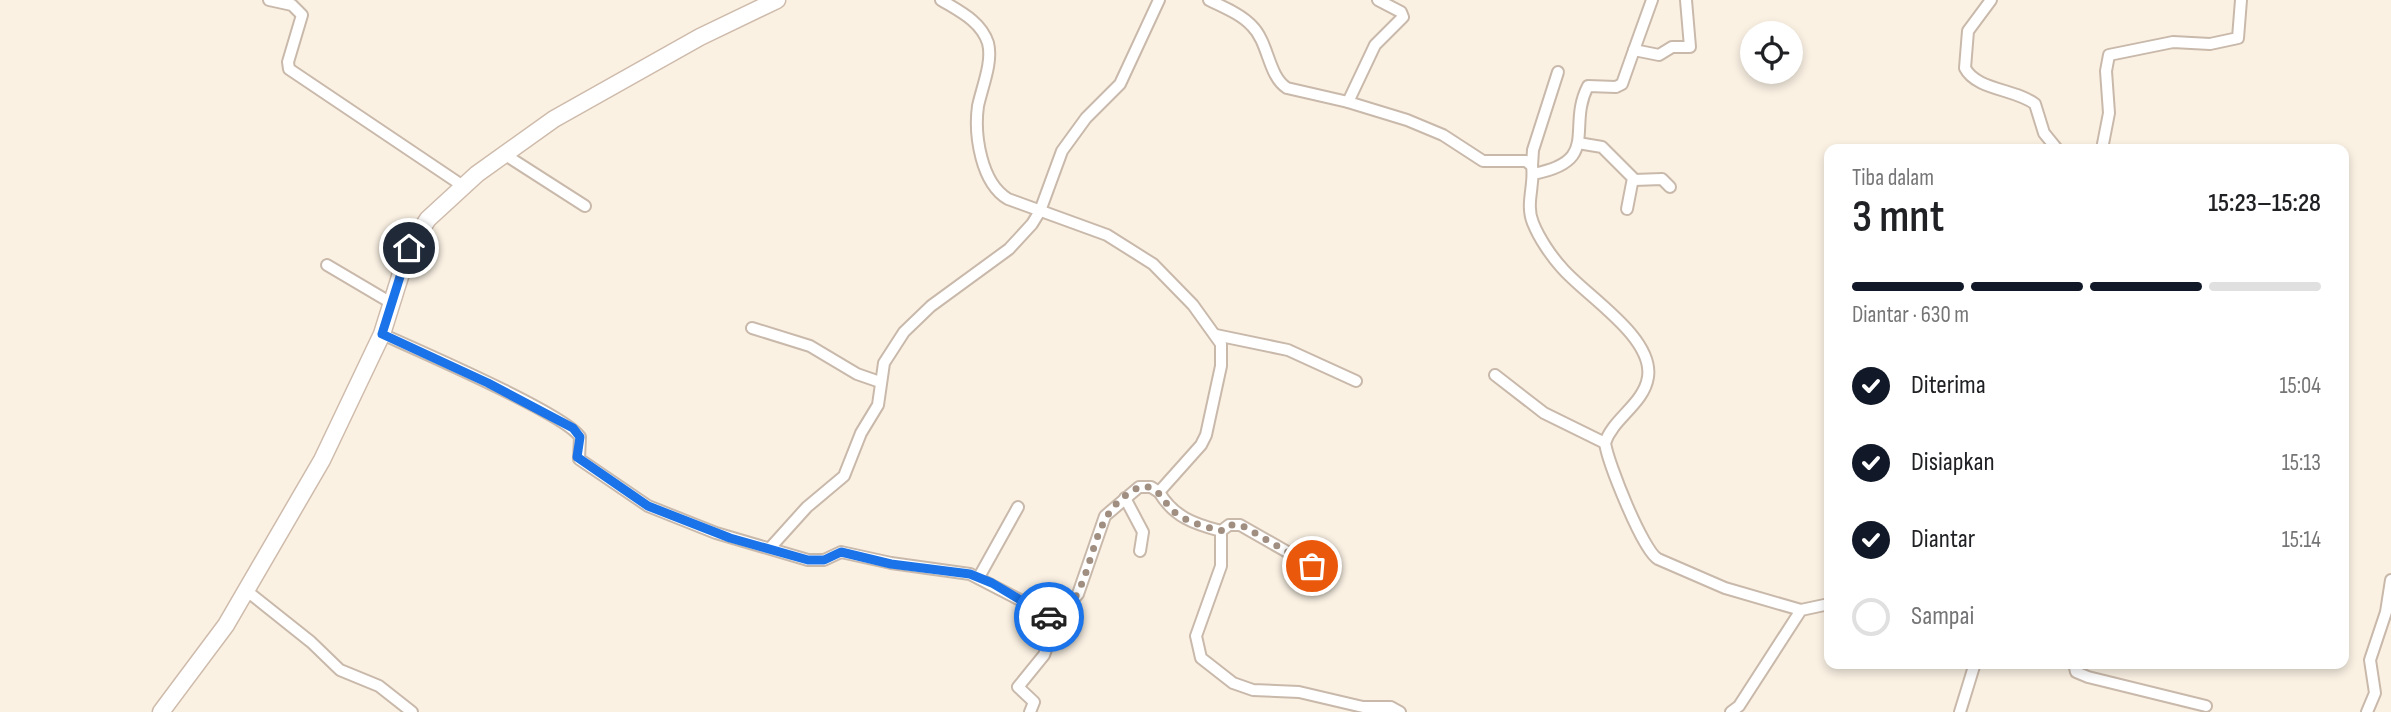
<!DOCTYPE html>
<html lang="id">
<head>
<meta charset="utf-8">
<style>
	:root { --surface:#fff; --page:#f2f2f2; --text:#202124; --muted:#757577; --line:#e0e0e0; --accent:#111827 }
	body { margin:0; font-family:"Sofia Sans Condensed",sans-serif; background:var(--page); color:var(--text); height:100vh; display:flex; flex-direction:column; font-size:26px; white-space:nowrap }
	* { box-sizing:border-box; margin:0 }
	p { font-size:23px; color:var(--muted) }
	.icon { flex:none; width:38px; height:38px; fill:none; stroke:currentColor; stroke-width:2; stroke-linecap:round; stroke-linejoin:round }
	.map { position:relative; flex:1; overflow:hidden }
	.details { position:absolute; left:1824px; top:144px; width:525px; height:525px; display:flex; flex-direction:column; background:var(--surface); border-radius:14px; box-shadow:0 4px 10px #0003 }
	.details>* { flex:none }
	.fabs { position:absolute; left:1740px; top:21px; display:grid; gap:14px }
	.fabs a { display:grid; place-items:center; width:63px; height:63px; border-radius:50%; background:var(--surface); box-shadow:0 4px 10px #0003; font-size:35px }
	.pin { position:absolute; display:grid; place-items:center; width:60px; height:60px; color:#fff; margin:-30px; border:4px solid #fff; border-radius:50%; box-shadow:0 2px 7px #0007 }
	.courier { position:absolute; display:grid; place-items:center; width:70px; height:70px; margin:-35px; border:5px solid #1a73e8; border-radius:50%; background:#fff; color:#222; box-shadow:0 2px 9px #0007 }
	.head em { font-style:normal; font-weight:600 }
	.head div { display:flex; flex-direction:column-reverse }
	.head { display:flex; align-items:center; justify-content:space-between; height:119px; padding:0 28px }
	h1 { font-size:46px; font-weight:600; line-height:52px }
	.bar { display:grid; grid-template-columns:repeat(4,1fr); gap:10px 7px; align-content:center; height:84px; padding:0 28px }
	.bar i { height:9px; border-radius:5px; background:var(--line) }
	.bar .active { background:var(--accent) }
	.bar p { grid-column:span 4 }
	ol { padding:0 28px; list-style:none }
	li { display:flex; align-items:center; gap:21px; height:77px }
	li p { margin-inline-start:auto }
	li .icon { padding:7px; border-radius:50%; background:var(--accent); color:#fff; stroke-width:4 }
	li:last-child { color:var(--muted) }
	li i { width:38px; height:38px; border:4px solid var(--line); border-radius:50% }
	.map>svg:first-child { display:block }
</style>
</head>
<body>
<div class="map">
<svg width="2391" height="712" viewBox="0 0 2391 712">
	<rect width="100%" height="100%" fill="#faf1e3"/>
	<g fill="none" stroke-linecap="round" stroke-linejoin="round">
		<defs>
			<g id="street">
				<path d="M269 0 292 5 302 15 288 62 289 69 463 186"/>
				<path d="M941 0C959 11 981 21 988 43 993 62 982 87 978 106 974 135 981 183 1008 199L1107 235 1153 264 1193 305 1221 344V366L1206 435 1201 445 1159 492C1174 517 1194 524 1221 531V566L1196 636 1201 658 1233 683 1253 690 1299 692 1363 707H1391L1400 712"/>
				<path d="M1209 0C1223 7 1241 14 1252 26 1269 43 1268 76 1287 88L1348 102 1407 120 1443 135 1483 161H1526L1532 166C1535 185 1525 204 1533 223 1539 238 1551 256 1562 268 1586 296 1654 337 1648 377 1644 404 1613 418 1605 443 1608 463 1643 551 1658 559L1725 588 1801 610"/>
				<path d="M1991 0 1968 31 1965 68C1976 90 2016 89 2035 104L2044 133 2057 149"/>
				<path d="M1634 50 1652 0"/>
				<path d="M1348 102 1375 45 1403 17 1401 12 1378 0"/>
				<path d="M1578 143 1602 147 1633 178 1627 209"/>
				<path d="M2102 149 2109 113 2106 71 2109 55 2173 42 2210 44 2238 38 2241 0"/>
				<path d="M504 154 585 206"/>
				<path d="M1532 166 1533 150 1558 72"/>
				<path d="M1533 174C1602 161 1566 128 1588 86L1616 87 1622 84 1634 50 1659 55 1672 47H1690L1686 0"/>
				<path d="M1634 180 1662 179 1670 187"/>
				<path d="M327 265 393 304"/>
				<path d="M752 328 810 346 857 374 880 382"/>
				<path d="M382 334C415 349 566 414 580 437L579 459 648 506 716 533 808 560H824L841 552 891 563 970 574 1057 619 1078 594 1105 516 1139 487H1151L1159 492"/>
				<path d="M1216 335 1288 350 1356 381"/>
				<path d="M1495 375 1544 413 1605 443"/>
				<path d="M1125 498 1143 532 1140 551"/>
				<path d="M1221 531 1229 525H1240L1312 566"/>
				<path d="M770 548 807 507 844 476 861 433 878 405 884 363 904 332 931 306 1009 249 1032 224 1040 211 1062 151 1086 118 1120 84 1159 0"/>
				<path d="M979 577 1018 507"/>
				<path d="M247 591 311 642 340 670 379 686 412 712"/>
				<path d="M2074 663 2076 672 2088 677 2206 706"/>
				<path d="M1030 712 1034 702 1018 687 1044 655 1057 619"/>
				<path d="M1731 712 1739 706 1801 610 1829 604"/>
				<path d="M1960 712 1975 663"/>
				<path d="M2367 712 2375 693 2370 660 2386 612 2391 580"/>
			</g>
			<path id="secondary" d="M161 712 226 625 322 460 382 334 409 248 428 219 477 174 554 119 700 37 777 0"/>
		</defs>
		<use href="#street" stroke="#c9b9ab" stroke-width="14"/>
		<use href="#secondary" stroke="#cebbab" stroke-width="19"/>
		<use href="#street" stroke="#fff" stroke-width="10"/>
		<use href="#secondary" stroke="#fff" stroke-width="16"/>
	</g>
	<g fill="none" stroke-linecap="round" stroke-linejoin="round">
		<path stroke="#a08e81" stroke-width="7" stroke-dasharray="0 12.6" d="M1049 617H1060C1101 578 1083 511 1142 486 1162 487 1163 505 1177 514 1190 523 1206 527 1221 531L1228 525H1241L1312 566"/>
		<path stroke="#1a73e8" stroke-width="9" d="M409 248 382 334 488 383 573 428 580 437 577 457 648 506 730 538 808 560H824L841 552 891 564 970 574 992 583 1049 617"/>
	</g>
</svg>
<div class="fabs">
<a><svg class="icon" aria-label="locate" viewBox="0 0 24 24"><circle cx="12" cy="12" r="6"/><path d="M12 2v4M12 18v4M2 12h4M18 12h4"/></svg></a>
</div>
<div class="pin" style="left:1312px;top:566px;background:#ea580c"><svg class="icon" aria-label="bag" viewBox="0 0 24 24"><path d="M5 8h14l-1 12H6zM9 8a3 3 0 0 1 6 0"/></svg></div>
<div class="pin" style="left:409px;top:248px;background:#1f2937"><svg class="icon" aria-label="home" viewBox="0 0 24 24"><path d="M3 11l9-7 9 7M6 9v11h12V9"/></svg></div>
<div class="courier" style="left:1049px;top:617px"><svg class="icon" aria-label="car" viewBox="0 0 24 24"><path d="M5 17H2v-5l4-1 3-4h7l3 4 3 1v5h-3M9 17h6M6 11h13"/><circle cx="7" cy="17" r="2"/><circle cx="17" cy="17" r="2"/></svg></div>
<section class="details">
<div class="head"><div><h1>3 mnt</h1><p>Tiba dalam</p></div><em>15:23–15:28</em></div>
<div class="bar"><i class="active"></i><i class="active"></i><i class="active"></i><i></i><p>Diantar · 630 m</p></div>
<ol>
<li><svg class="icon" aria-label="check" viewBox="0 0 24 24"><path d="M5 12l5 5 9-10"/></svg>Diterima<p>15:04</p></li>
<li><svg class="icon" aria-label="check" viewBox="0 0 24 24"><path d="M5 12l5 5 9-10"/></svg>Disiapkan<p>15:13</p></li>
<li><svg class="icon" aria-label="check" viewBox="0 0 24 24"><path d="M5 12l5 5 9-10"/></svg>Diantar<p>15:14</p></li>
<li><i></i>Sampai</li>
</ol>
</section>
</div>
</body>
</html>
